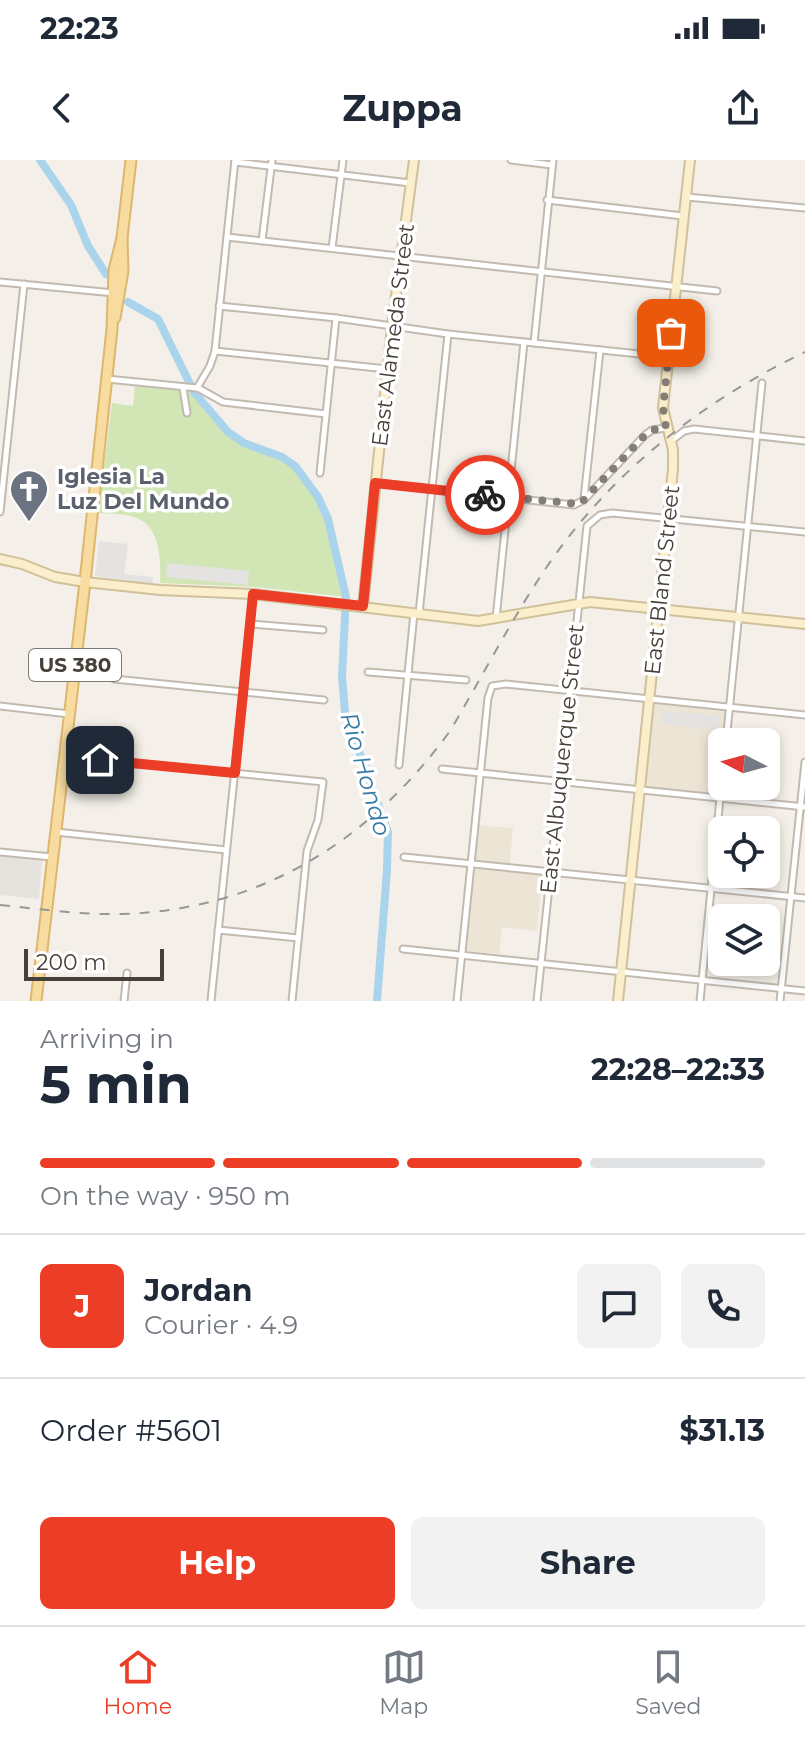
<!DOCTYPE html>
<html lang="en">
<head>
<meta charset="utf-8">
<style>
	:root { --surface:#fff; --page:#f2f2f3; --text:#1f2937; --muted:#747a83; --line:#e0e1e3; --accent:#ec3d27 }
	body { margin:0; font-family:Montserrat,sans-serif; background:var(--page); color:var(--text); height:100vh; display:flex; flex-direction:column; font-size:30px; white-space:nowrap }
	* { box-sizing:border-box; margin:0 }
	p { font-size:26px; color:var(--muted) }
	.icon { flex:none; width:44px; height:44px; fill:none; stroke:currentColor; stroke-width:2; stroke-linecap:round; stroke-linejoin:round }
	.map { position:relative; height:841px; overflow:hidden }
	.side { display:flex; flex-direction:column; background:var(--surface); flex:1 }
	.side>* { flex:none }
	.needle { width:52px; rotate:276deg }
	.controls { position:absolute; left:708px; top:568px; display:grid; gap:16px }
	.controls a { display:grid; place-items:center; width:72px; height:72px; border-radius:12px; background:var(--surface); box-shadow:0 4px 12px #0003; font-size:40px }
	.scale { position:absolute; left:24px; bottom:20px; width:140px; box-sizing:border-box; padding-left:8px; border:4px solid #474038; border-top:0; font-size:22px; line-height:28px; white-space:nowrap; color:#474038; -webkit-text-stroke:6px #fff; paint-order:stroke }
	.pin { position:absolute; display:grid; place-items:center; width:68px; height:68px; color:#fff; margin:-34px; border-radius:16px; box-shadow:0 4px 12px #0006 }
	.courier { position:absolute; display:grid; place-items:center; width:80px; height:80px; margin:-40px; border:6px solid #ec3d27; border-radius:50%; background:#fff; color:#222; box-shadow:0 2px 10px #0007 }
	.overview em { font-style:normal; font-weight:700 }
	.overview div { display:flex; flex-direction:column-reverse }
	.overview { display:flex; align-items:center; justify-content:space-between; height:136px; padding:0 40px }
	h1 { font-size:52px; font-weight:700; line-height:60px }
	.bar { display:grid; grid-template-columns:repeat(4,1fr); gap:12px 8px; align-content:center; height:96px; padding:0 40px }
	.bar i { height:10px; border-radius:6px; background:var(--line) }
	.bar .selected { background:var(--accent) }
	.bar p { grid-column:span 4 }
	.line { display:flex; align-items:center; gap:20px; padding:0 40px; border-top:2px solid var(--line) }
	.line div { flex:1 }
	.round { display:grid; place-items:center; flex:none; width:84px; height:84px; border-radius:12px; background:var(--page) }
	.action { display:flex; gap:16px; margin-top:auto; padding:16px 40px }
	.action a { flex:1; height:92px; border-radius:12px; background:var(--accent); color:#fff; font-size:32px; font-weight:700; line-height:92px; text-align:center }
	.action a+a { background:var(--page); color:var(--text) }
	.status { display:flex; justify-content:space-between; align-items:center; height:56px; padding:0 40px; background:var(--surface); direction:ltr }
	.status svg { height:22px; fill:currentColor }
	header { display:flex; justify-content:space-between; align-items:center; height:104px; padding:0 40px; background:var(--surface); font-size:36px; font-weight:700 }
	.menu { display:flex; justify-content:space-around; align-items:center; height:112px; border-top:2px solid var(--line); background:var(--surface); font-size:22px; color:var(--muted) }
	.menu a { display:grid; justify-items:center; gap:4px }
	.menu .selected { color:var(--accent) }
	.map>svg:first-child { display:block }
</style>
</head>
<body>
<div class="status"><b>22:23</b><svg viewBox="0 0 49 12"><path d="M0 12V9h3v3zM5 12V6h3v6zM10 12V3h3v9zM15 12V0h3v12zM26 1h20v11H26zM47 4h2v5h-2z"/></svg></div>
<header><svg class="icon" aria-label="back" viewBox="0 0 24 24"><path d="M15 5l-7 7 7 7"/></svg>Zuppa<svg class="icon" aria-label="share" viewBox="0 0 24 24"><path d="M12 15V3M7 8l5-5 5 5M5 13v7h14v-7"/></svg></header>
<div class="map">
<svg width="805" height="841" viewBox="0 0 805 841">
	<rect width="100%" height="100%" fill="#f4f0e9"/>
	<path fill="#e6e2de" d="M0 696 42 700 39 739 0 735Z"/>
	<g fill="#ece4d4">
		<path d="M652 543 725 551 717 635 643 627Z"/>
		<path d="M477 665 513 668 509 712 542 715 537 771 502 767 499 794 465 791Z"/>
	</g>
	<path fill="#d1e5b5" d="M135 226 194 232 228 272 244 283 289 301 303 315 318 337 328 359 346 437 257 427 160 423C161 402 161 368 137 358 126 353 110 354 98 353L112 243 133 246Z"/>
	<g fill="#e5e3e1">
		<path d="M99 381 128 384 124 414 153 417V424L95 416Z"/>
		<path d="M167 403 249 411 248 425 166 417Z"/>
		<path d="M662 550 719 556 718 570 661 564Z"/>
	</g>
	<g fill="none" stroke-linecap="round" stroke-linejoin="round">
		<g stroke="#aad4ec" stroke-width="8">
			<path d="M40 0 71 45 88 86 106 114"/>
			<path d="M128 142 158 159 194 232 228 272 244 283 282 297 295 306 318 337 328 359 346 437 342 516 345 552 388 672 387 710 377 841"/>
		</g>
		<defs>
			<g id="street">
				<path d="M511 0 552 5"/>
				<path d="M235 2 410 23"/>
				<path d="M687 37 805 48"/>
				<path d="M547 40 683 56"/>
				<path d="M227 77 717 131"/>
				<path d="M262 81 272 0"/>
				<path d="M332 88 343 0"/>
				<path d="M0 122 114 133"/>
				<path d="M219 146 336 158 448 174 668 197"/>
				<path d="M534 183 553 0"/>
				<path d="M215 191 387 209"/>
				<path d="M107 219 197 228"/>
				<path d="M183 228 187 253"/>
				<path d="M197 228 210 206 215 191 235 0"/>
				<path d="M198 228 223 242 326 254"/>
				<path d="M670 282 684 271 694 269 805 281"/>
				<path d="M320 313 336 158"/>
				<path d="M376 323 574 345 584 340 645 275 652 270 666 268"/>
				<path d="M584 339 600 190"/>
				<path d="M0 352 24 124"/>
				<path d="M419 454 448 174"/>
				<path d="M496 459 524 182"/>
				<path d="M250 464 323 470"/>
				<path d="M368 512 466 520"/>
				<path d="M114 519 324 540"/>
				<path d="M0 546 69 554"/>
				<path d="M726 582 762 223"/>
				<path d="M65 596 323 622 318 660 307 691 292 841"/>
				<path d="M399 605 414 453"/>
				<path d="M442 609 805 647"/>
				<path d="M56 672 226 690"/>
				<path d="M0 692 52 697"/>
				<path d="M404 697 805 738"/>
				<path d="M218 770 298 778"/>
				<path d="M403 789 805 831"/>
				<path d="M124 841 127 813"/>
				<path d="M211 841 253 435"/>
				<path d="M457 841 488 538 492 526 506 524 805 555"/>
				<path d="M537 841 587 366 600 355 612 353 805 372"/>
				<path d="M700 841 722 618"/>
				<path d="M780 841 805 602"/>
			</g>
			<g id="secondary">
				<path d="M0 399 22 404 55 417 85 422 160 430 253 434 478 461 590 442 805 464"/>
				<path d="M363 446 392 166 414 0"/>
				<path d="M618 841 673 309V290L663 248 690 0"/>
			</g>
			<g id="primary">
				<path d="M115 158 123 111 122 78 131 0"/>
				<path d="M36 841 85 422 112 169 114 110 122 78"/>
			</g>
		</defs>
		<use href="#street" stroke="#c2baaf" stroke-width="9"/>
		<use href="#secondary" stroke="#d0c19b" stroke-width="12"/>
		<use href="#primary" stroke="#ddb76e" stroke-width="13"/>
		<use href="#street" stroke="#fff" stroke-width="5"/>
		<use href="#secondary" stroke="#fbeecc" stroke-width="8"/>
		<use href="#primary" stroke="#f8db9e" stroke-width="9"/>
		<path stroke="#979797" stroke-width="2" stroke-dasharray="10 10" stroke-linecap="butt" d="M0 745C40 749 81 755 122 754 260 750 370 681 450 571 482 517 511 460 546 408 611 312 701 242 805 192"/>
	</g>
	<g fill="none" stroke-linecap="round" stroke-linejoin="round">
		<path stroke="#847e76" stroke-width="8" stroke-dasharray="0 14.4" d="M485 335 580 344 645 275 652 270 666 268 663 248 671 173"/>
		<path stroke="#ec3d27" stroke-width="10" d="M100 600 235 613 253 434 363 446 375 323 485 335"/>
	</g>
	<defs>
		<symbol id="church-pin" viewBox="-11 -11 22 30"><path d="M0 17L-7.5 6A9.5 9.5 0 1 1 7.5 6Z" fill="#6b7280" stroke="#fff"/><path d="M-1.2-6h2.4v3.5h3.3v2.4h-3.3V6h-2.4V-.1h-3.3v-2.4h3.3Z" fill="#fff"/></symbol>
	</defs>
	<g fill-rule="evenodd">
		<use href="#church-pin" x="7" y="307" width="44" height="60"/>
	</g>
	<g text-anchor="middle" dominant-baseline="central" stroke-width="7" stroke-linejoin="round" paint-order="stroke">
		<rect fill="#fff" stroke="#7e7974" stroke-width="2" x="29" y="489" width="92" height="32" rx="6"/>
		<g font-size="20" font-weight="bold" fill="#474038">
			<text x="75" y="505">US 380</text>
		</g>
		<g font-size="22" fill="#474038" stroke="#fff">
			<text transform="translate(393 175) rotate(-83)">East Alameda Street</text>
			<text transform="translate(662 420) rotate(-84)">East Bland Street</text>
			<text transform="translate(562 599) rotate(-84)">East Albuquerque Street</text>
		</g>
		<g font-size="22" font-weight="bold" fill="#5b616d" stroke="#fff" text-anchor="start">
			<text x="57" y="316">Iglesia La<tspan x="57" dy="25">Luz Del Mundo</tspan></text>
		</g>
		<g font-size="24" font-style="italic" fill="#357aa5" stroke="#fff">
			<text transform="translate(366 614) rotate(74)">Rio Hondo</text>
		</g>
	</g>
</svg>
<div class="controls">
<a><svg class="needle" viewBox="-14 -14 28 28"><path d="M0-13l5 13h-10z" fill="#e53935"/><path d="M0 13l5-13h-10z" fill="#747a83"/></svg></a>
<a><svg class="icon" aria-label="locate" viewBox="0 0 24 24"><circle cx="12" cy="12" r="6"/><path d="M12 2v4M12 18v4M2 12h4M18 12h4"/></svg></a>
<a><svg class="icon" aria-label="layers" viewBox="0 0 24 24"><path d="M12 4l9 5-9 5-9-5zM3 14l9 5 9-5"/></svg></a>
</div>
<div class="scale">200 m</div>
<div class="pin" style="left:671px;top:173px;background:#ea580c"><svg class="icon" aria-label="bag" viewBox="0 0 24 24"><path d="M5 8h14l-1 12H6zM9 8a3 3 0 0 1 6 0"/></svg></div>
<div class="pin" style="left:100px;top:600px;background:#1f2937"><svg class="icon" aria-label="home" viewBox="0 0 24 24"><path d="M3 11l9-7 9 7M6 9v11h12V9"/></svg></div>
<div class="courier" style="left:485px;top:335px"><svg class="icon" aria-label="bike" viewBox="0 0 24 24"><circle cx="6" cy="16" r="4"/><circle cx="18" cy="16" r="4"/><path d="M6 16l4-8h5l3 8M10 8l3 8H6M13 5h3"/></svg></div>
</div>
<section class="side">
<div class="overview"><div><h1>5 min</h1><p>Arriving in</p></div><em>22:28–22:33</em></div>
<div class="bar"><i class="selected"></i><i class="selected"></i><i class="selected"></i><i></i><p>On the way · 950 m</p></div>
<div class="line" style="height:144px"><b class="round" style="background:var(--accent);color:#fff">J</b><div><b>Jordan</b><p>Courier · 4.9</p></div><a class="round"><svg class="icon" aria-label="chat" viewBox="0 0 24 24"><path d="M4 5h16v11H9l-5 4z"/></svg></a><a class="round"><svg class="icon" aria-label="phone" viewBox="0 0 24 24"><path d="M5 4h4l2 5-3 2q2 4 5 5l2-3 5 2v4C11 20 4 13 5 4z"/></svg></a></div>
<div class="line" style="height:104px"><div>Order #5601</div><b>$31.13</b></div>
<div class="action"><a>Help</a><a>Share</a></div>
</section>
<nav class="menu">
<a class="selected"><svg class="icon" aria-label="home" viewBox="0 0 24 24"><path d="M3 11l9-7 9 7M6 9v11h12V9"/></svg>Home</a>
<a><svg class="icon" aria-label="map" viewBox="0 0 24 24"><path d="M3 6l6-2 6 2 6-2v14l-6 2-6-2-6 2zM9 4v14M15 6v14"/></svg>Map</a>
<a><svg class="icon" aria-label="saved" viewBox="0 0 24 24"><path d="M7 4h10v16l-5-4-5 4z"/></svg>Saved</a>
</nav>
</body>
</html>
